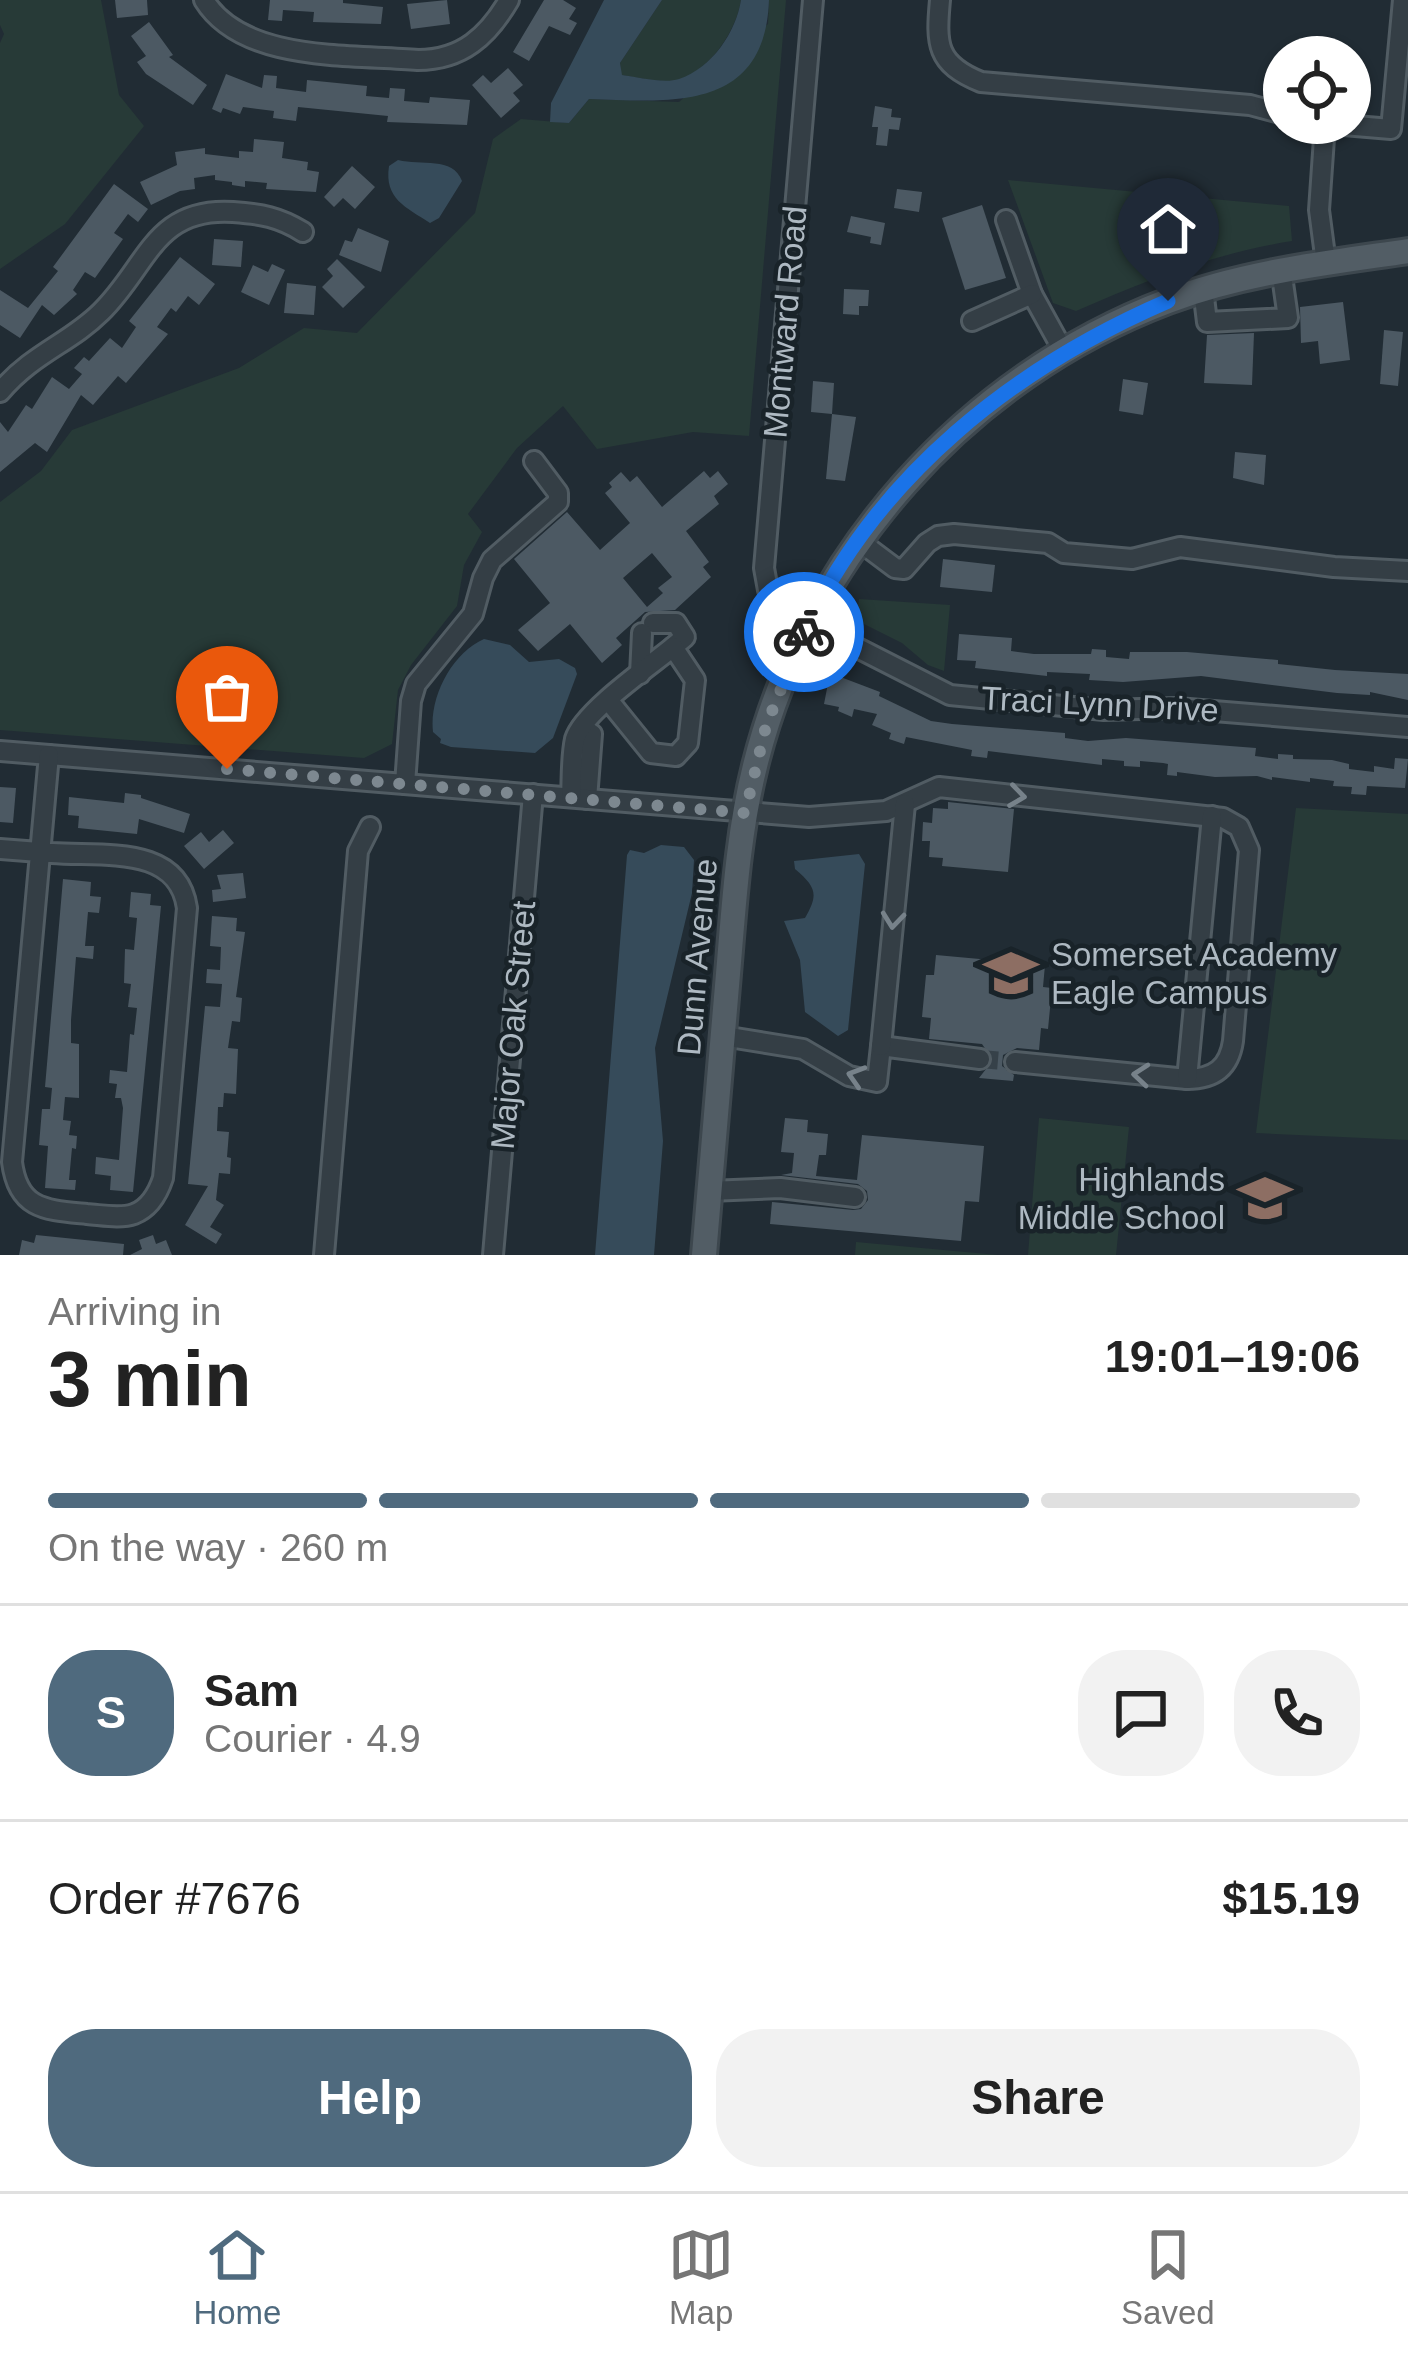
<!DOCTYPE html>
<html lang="en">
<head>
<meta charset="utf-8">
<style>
	:root { --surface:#fff; --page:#f2f2f2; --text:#222; --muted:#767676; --line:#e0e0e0; --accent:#4f6a7e }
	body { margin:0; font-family:Arial,sans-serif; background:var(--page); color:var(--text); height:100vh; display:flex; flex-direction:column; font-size:45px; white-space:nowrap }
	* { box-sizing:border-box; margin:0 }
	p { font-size:39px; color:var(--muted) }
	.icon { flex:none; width:66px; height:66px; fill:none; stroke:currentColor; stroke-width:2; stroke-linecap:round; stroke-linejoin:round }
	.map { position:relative; height:1255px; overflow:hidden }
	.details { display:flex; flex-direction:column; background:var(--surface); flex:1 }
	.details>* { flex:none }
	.controls { position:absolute; left:1263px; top:36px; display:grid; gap:24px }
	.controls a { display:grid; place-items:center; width:108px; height:108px; border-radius:50%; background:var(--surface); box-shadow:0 3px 9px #0004; font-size:60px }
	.pin { position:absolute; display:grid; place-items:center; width:102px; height:102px; color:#fff; margin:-123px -51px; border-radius:50% 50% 50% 0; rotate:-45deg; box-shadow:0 0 12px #0007 }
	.pin .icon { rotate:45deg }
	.courier { position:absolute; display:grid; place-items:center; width:120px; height:120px; margin:-60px; border:9px solid #1a73e8; border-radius:50%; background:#fff; color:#222; box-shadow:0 3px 15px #0007 }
	.overview em { font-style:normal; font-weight:700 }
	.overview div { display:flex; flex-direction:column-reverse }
	.overview { display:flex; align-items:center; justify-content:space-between; height:204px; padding:0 48px }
	h1 { font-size:78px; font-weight:700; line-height:90px }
	.bar { display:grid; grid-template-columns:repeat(4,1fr); gap:18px 12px; align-content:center; height:144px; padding:0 48px }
	.bar i { height:15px; border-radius:9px; background:var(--line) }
	.bar .on { background:var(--accent) }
	.bar p { grid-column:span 4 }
	.line { display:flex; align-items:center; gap:30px; padding:0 48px; border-top:3px solid var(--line) }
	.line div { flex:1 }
	.round { display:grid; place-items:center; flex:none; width:126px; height:126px; border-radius:48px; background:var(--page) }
	.cta { display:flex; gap:24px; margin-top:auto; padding:24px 48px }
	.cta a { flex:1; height:138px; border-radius:48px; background:var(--accent); color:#fff; font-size:48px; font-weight:700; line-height:138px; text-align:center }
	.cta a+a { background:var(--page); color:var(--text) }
	.menu { display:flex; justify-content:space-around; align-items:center; height:168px; border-top:3px solid var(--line); background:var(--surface); font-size:33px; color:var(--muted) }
	.menu a { display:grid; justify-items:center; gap:6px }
	.menu .on { color:var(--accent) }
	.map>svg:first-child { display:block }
</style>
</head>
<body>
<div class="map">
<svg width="1408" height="1255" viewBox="0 0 1408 1255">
	<rect width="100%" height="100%" fill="#212c34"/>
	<g fill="#273a37">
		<path d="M0 0H101L119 95 144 126 65 224 0 269V43L4 34 0 25Z"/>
		<path d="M662 0H741C736 31 711 69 679 80 664 84 637 77 621 75L620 63Z"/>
		<path d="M769 0H786L749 436 693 432 597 449 563 406 517 448 468 514 482 532 464 565 457 606 411 665 398 690 392 744 364 758 0 730V502L41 471 72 430 239 368 304 328 357 333 475 213 493 139 521 119 569 123 589 99 679 102 768 24Z"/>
		<path d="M1008 180 1289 206 1292 241C1216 253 1147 280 1076 311L1053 303Z"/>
		<path d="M859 599 950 605 944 671 928 665 902 643 856 620Z"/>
		<path d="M1296 808 1408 814V1140L1256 1133Z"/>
		<path d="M1039 1118 1129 1127 1116 1255H1028Z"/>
		<path d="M856 1242 998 1255H855Z"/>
	</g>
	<g fill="#364b5a">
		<path d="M604 0H662L620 63 622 75C638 77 664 84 679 79 712 68 736 32 741 0H769C765 112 672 102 589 99L569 123 550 122 551 103Z"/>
		<path d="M398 160C421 166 453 156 462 181L439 218 430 223C406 207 384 199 389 166Z"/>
		<path d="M484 639 510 645 529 662 559 659 575 668 577 674 553 738 535 753 451 747 440 743 441 739 433 732C429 697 452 653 484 639Z"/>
		<path d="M661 845 684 847 694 860 692 893 655 1048 663 1141 654 1255H595L627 855 630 850 644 853Z"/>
		<path d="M859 854 865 864 848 1030 838 1036 805 1012 800 960 784 921 805 918C819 894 816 887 795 869L794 861Z"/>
	</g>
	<g fill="#4c5963" fill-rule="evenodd">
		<path d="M115 0H147L148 15 117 18Z"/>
		<path d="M270 0H343V3L383 7 381 24 313 22 314 12 283 10 282 21 268 20Z"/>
		<path d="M447 0 450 24 411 29 407 4Z"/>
		<path d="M544 0H563L576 8 569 19 577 23 570 35 549 26 529 61 513 52Z"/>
		<path d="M149 22 173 55 169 57 207 85 193 105 146 74 137 62 146 56 131 36Z"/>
		<path d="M508 68 523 85 513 93 520 101 501 118 472 85 483 75 491 83Z"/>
		<path d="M226 74 262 88 264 75 277 76 276 88 306 92 307 80 367 86 366 96 389 98 390 88 405 89 404 101 429 103 430 97 470 100 467 125 387 122 388 116 298 107 296 121 273 118 274 111 243 107 240 114 223 108 221 113 212 109Z"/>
		<path d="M875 106 892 109 891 117 901 118 899 130 889 129 887 146 876 145 878 127H872Z"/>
		<path d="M254 139 284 142 282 158 308 162 307 170 319 172 316 192 266 189 267 183 245 181V187L232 185V182L215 180V175L194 178 195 189 180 191 151 205 140 182 177 165 175 152 205 148V154L239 158V151L253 152Z"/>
		<path d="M352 166 375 187 355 209 343 198 334 207 324 197Z"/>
		<path d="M114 184 148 209 138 222 128 214 114 233 123 239 95 278 85 272 73 290 77 294 54 315 42 305 20 338 0 325V290L28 308 58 271 53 267Z"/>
		<path d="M897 189 922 192 919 212 894 208Z"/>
		<path d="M982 205 1006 278 965 290 942 218Z"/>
		<path d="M851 216 885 223 881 245 870 243 871 237 847 232Z"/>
		<path d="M358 228 389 241 381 272 339 255 345 240 352 242Z"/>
		<path d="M214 239 243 241 241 267 212 265Z"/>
		<path d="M180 257 215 284 199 305 188 296 176 312 171 308 157 327 168 334 126 383 118 376 93 405 81 395 47 452 35 443 0 472V422L8 432 26 405 32 409 52 377 69 389 82 374 74 368 84 357 89 361 110 338 122 348 136 327 129 321Z"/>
		<path d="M337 259 365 287 343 308 322 287 333 276 327 269Z"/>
		<path d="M272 264 285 270 269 305 241 292 253 265 268 272Z"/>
		<path d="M287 283 316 286 314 315 284 313Z"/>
		<path d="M844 289 869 290 868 306H859V315L843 314Z"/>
		<path d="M1343 302 1350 360 1320 364 1318 341 1301 343 1300 307Z"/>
		<path d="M1384 330 1403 332 1398 386 1380 384Z"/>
		<path d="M1254 333 1252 385 1204 383 1207 335Z"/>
		<path d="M1123 379 1148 383 1143 415 1119 411Z"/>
		<path d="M813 381 834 383 832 414 811 412Z"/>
		<path d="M832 414 856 417 845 481 826 479Z"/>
		<path d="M1235 452 1266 455 1264 485 1233 478Z"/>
		<path d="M704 471 710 478 718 471 728 484 714 496 719 504 686 531 709 562 703 567 711 577 675 610 645 612 616 638 622 645 602 663 570 624 538 651 518 630 550 603 514 559 567 512 600 550 630 523 605 493 612 487 609 483 621 472 630 482 637 476 662 507ZM652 553 672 577 658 588 663 593 647 607 623 578Z"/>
		<path d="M943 559 995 565 992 592 940 587Z"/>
		<path d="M959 634 1012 638 1011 651 1034 654H1091L1092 649 1106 650V657L1129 659 1130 652H1187L1278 660V664L1335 670 1408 674V700L1370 692V695L1337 693 1201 676 1123 682 1089 680 1090 674 1047 672V676L975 668 976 661 957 660Z"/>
		<path d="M830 673 880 692 879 696 931 721 952 724 1065 733V738L1088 741 1126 738 1256 748 1255 756 1278 759V754L1293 755V759L1332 760 1349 764V769L1374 772V766L1394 769 1395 758 1408 759 1405 788 1367 786 1366 795 1351 794 1352 787 1333 786 1334 781 1310 778V782L1272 777V780L1257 776 1215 777 1177 772V776L1167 775 1168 764 1163 763 1140 761V767L1124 766V761L1102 759V765L988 751 987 758 971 756 972 750 906 737 904 744 889 739 891 733 872 725 877 714 854 709 852 717 838 711 839 707 824 704Z"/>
		<path d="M0 787 16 788 13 823 0 822Z"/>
		<path d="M125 793 141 795V798L190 814 184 833 139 819 137 834 78 828 79 816 68 815 69 797 124 803Z"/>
		<path d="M948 802 1014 809 1008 872 942 866 943 858 929 857 930 841H922L923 822 932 823 933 808 948 809Z"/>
		<path d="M223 830 234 843 204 869 184 846 201 832 209 842Z"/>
		<path d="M243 873 246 898 213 902 212 890 221 889 217 875Z"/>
		<path d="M63 879 91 882 90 896 101 897 99 913 88 912 85 946H94L93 959 76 957 71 1020V1043L79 1044V1098L65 1097 63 1120 71 1121 69 1135 77 1136 76 1149 72 1148 69 1180H76L75 1190 45 1188 48 1146 39 1145 42 1109H50L52 1088 45 1087Z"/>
		<path d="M131 892 151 894 150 905 161 906 133 1192 110 1190 111 1176 95 1174 96 1157 119 1160 123 1108 121 1098H115L117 1084 109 1083 110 1070 127 1072 130 1034 134 1035 137 1008 128 1007 131 984 124 983 125 949 134 950 137 918 129 917Z"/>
		<path d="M212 916 237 918 236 931 245 932 236 997 242 998 240 1022 232 1021 228 1048 238 1049 236 1094 224 1093 223 1107H218L217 1131 229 1132 227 1157 231 1158 230 1174 219 1173 216 1200 224 1205 210 1227 222 1234 216 1244 185 1225 208 1186 188 1184 205 1006 220 1007 222 984 206 983 207 969 220 970 221 947 210 946Z"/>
		<path d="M936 955 1045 965 1043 987 1052 988 1048 1029 1041 1028 1039 1050 1017 1048 1003 1055 1002 1066 1014 1075 1013 1081 979 1078 993 1060 982 1044 929 1039 931 1018 922 1017 926 975H934Z"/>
		<path d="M785 1118 808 1120 807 1132 828 1134 826 1155H819L816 1176 857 1180 862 1135 984 1146 979 1202 965 1201 961 1241 770 1224 772 1202 853 1210 861 1209 868 1200 867 1191 858 1184 781 1175 792 1173 794 1153 781 1152Z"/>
		<path d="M36 1235 124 1244 123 1255H19L22 1240 34 1243Z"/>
		<path d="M153 1235 156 1244 166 1240 172 1255H130L142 1249 139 1240Z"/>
	</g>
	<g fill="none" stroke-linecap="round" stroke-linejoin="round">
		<path stroke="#364149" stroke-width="18" stroke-dasharray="18 9" stroke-linecap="butt" d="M980 1059 1015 1062"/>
		<defs>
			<g id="minor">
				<path d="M204 0C243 63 352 54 418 60 462 60 488 36 509 0"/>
				<path d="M813 0 764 568 768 590 783 610 950 695 1104 710 1177 708 1408 727"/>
				<path d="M940 0C936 44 936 64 981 82L1250 105 1284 114"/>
				<path d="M1320 123 1391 129 1403 0"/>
				<path d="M1325 124 1319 210 1326 263"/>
				<path d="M1006 220 1032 294 1064 352"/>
				<path d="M1203 289 1207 322 1288 318 1281 269"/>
				<path d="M972 321 1032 294"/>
				<path d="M0 392C33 353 70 343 101 312 148 266 154 207 233 212 261 214 279 217 303 232"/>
				<path d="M859 541 895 568 904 569 927 543 938 536 954 534 1048 543 1064 553 1132 559 1180 547 1334 567 1408 571"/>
				<path d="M653 623H676L685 637 673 647"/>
				<path d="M640 674 642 633"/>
				<path d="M582 727 592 734 587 799"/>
				<path d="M0 751 809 817 886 811 939 787 1223 818 1239 827 1249 850 1233 1041C1229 1068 1214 1079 1187 1079L1015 1062"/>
				<path d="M405 784 411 701 416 684 473 614 483 578 492 560 558 502V493L534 461"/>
				<path d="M571 797C572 779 571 757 575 739 583 712 650 666 673 647L695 680 688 743 676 756 651 753 609 701"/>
				<path d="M0 849 52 853C102 857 178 844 187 908L163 1178C158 1193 150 1208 134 1214 120 1219 102 1215 87 1214 46 1210 18 1210 12 1162L49 755"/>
				<path d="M723 1036 803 1049 849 1076 877 1082 881 1046 980 1059"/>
				<path d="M881 1046 905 804"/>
				<path d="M1187 1079 1212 816"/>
				<path d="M709 1191 780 1188 855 1197"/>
				<path d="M324 1255 358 851 370 827"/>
				<path d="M493 1255 533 794"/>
			</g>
			<path id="major" d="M704 1255C712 1161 720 1067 728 974 734 904 738 834 755 766 807 556 966 377 1168 301 1245 272 1327 263 1408 251"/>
		</defs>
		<use href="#minor" stroke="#515c63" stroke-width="24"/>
		<use href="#major" stroke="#3d474e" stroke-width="30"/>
		<use href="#minor" stroke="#343e45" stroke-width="18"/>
		<use href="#major" stroke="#525d65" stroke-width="24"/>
	</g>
	<defs><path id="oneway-chevron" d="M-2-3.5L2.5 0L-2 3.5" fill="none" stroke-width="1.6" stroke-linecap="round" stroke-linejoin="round" transform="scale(3)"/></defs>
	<g stroke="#77828a">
		<use href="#oneway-chevron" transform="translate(1017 796) rotate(8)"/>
		<use href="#oneway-chevron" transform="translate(893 920) rotate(96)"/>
		<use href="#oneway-chevron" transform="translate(1141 1075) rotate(-175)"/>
		<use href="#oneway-chevron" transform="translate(856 1076) rotate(-163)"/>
	</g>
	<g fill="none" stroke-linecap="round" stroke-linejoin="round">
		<path stroke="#7d8890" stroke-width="12" stroke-dasharray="0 21.6" d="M227 769 745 813 766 726 804 632"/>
		<path stroke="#1a73e8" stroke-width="15" d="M804 632C876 476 1015 367 1168 301"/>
	</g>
	<defs>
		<symbol id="school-bare" viewBox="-9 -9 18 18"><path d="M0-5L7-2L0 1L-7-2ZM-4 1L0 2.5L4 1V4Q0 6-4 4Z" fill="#8d6e63" stroke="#192329" stroke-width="2.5" paint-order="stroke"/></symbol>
	</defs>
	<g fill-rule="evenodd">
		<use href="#school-bare" x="973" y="935" width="76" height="76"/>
		<use href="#school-bare" x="1227" y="1160" width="76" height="76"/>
	</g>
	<g text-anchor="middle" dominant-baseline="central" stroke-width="9" stroke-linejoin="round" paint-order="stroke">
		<g font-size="33" fill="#aeb9c2" stroke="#192329">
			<text transform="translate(785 322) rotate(-85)">Montward Road</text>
			<text transform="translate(1100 704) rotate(3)">Traci Lynn Drive</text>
			<text transform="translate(697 957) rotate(-85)">Dunn Avenue</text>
			<text transform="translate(513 1025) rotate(-85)">Major Oak Street</text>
		</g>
		<g font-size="33" fill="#aeb9c2" stroke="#192329" text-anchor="start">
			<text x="1051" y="954">Somerset Academy<tspan x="1051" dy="38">Eagle Campus</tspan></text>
			<text x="1225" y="1179" text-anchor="end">Highlands<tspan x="1225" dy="38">Middle School</tspan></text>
		</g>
	</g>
</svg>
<div class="controls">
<a><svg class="icon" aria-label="locate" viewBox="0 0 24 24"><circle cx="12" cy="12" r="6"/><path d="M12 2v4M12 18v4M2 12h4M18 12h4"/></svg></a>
</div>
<div class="pin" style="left:227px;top:769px;background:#ea580c"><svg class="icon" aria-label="bag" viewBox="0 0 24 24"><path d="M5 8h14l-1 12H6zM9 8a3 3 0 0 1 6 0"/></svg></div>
<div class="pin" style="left:1168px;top:301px;background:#1f2937"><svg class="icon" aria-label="home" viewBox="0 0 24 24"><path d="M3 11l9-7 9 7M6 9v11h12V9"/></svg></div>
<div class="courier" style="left:804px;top:632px"><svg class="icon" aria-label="bike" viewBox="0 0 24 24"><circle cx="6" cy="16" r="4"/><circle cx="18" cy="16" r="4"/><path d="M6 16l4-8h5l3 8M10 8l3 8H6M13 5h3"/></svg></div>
</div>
<section class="details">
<div class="overview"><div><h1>3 min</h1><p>Arriving in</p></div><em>19:01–19:06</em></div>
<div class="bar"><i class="on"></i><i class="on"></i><i class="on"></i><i></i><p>On the way · 260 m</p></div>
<div class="line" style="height:216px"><b class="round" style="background:var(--accent);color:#fff">S</b><div><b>Sam</b><p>Courier · 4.9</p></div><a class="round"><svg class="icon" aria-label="chat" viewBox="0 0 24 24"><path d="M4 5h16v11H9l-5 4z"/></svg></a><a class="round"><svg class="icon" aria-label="phone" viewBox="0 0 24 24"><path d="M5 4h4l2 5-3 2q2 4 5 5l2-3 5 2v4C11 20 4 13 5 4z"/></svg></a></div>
<div class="line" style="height:156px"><div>Order #7676</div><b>$15.19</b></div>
<div class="cta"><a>Help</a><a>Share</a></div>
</section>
<nav class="menu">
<a class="on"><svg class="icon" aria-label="home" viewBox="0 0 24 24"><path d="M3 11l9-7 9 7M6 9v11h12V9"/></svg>Home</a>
<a><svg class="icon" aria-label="map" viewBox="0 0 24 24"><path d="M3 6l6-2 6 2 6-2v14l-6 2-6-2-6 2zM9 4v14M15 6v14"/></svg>Map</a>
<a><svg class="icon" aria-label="saved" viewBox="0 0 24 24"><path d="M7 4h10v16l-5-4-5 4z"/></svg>Saved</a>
</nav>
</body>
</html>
